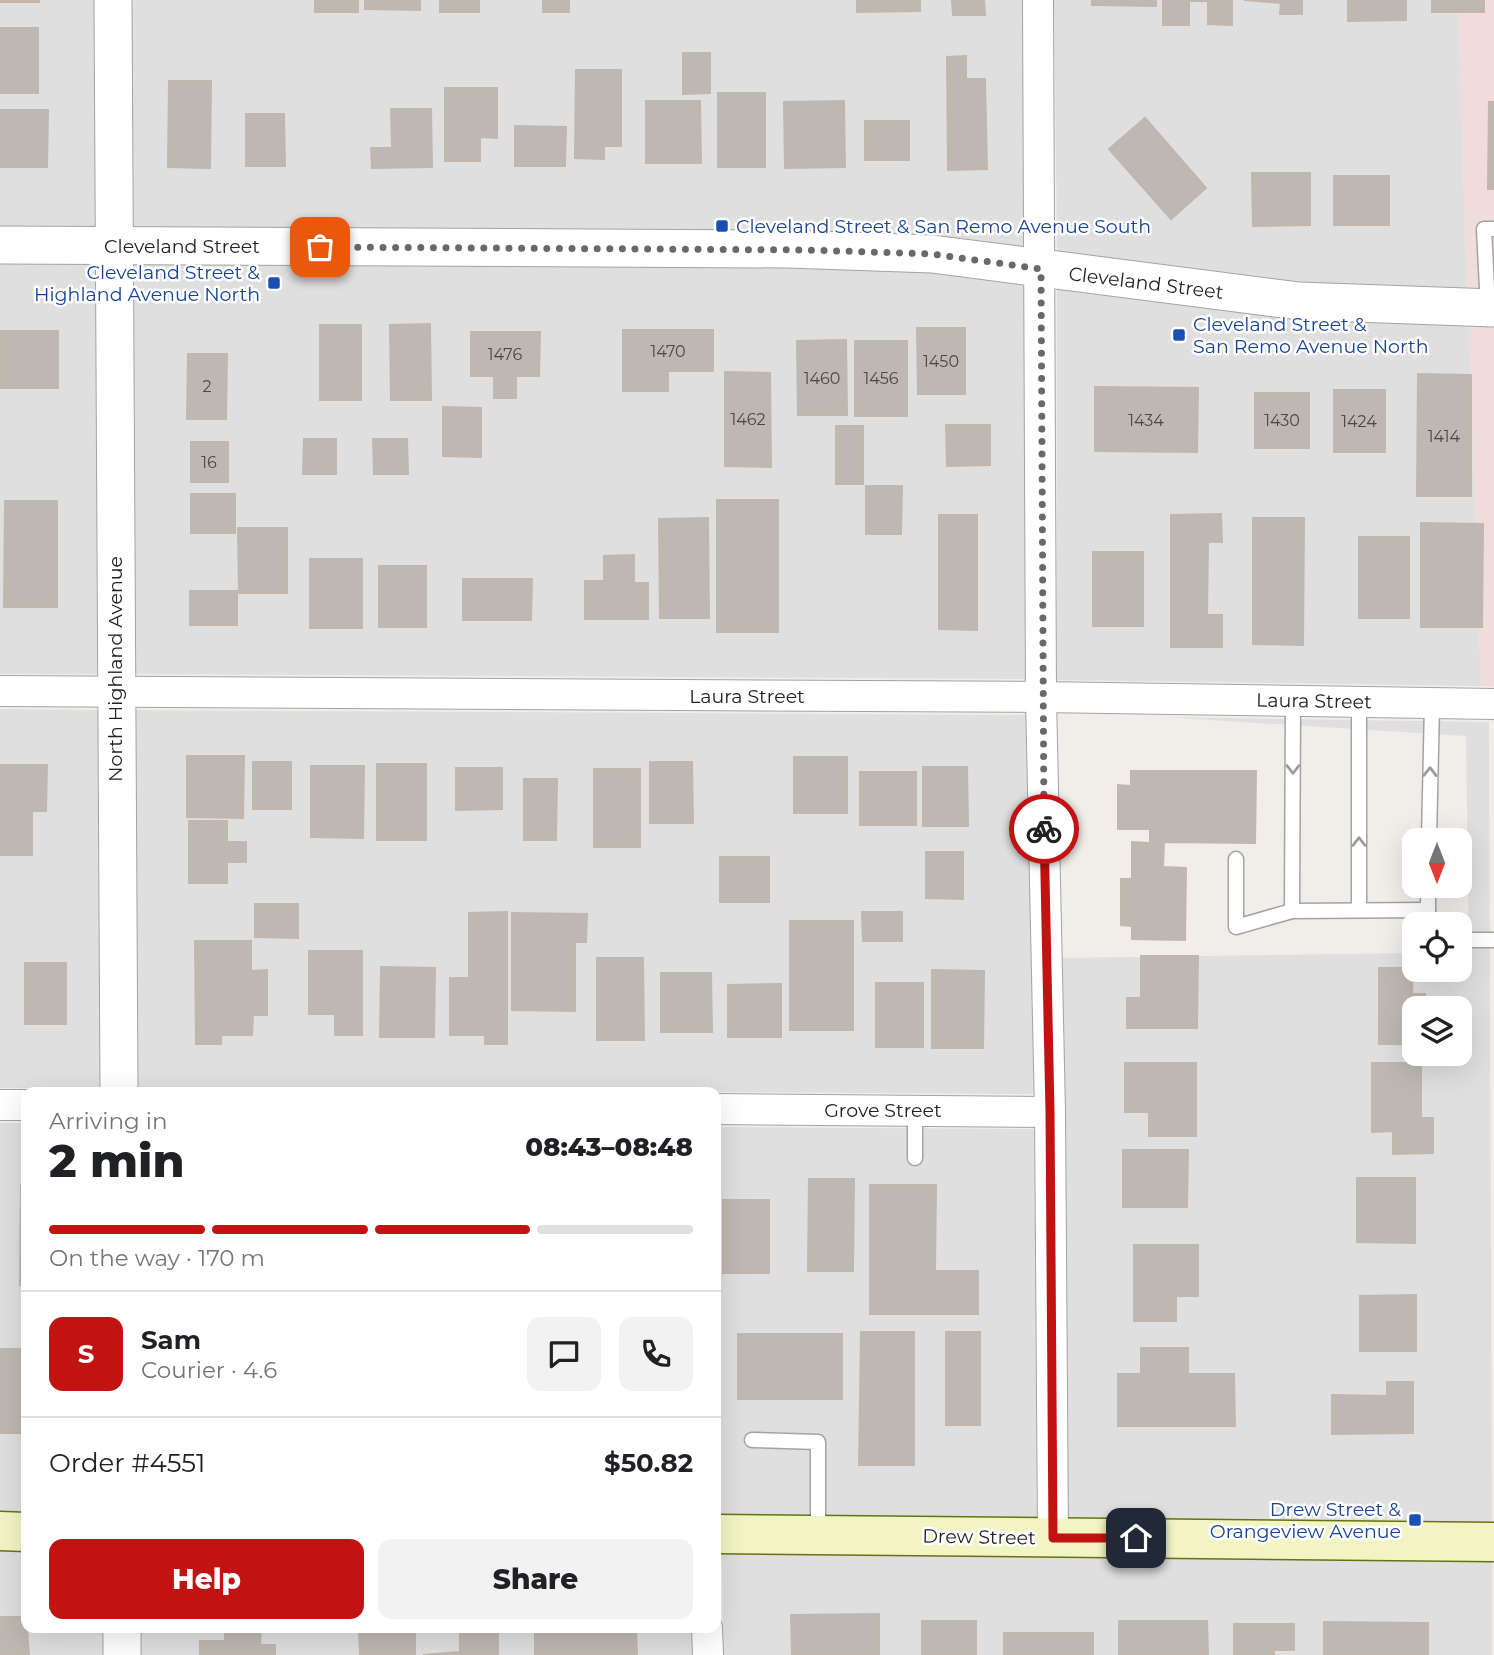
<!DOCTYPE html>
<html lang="en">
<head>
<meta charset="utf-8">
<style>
	:root { --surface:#fff; --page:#f2f2f2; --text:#202124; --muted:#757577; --line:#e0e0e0; --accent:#c11312 }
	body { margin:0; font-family:Montserrat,sans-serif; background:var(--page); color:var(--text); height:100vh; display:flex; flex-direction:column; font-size:26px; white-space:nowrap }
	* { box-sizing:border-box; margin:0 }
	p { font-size:23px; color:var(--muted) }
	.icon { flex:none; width:38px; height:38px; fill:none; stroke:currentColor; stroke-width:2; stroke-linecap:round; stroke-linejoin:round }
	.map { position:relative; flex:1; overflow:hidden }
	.sheet { position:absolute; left:21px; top:1087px; width:700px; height:546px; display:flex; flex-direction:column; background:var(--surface); border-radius:14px; box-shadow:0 7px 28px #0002 }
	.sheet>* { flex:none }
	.needle { width:46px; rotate:180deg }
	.buttons { position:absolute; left:1402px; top:828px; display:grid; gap:14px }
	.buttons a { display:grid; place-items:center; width:70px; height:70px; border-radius:14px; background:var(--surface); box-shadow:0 7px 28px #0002; font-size:35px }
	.pin { position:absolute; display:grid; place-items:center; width:60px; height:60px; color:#fff; margin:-30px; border-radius:14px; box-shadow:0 4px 10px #0006 }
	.courier { position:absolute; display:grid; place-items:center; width:70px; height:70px; margin:-35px; border:5px solid #c11312; border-radius:50%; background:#fff; color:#222; box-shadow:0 2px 9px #0007 }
	.overview em { font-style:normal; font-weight:800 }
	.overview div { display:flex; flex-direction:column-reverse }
	.overview { display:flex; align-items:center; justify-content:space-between; height:119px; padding:0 28px }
	h1 { font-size:46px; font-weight:800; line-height:52px }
	.bar { display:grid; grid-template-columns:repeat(4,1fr); gap:10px 7px; align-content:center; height:84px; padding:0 28px }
	.bar i { height:9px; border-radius:5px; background:var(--line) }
	.bar .selected { background:var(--accent) }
	.bar p { grid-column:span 4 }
	.line { display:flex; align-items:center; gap:18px; padding:0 28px; border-top:2px solid var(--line) }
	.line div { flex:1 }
	.round { display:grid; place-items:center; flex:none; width:74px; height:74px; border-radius:14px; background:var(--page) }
	.primary-button { display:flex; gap:14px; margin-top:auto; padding:14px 28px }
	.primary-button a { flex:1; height:80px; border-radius:14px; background:var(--accent); color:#fff; font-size:28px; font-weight:800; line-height:80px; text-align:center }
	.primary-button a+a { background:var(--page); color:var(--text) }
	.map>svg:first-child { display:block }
</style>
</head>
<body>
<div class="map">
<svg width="1494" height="1655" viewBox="0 0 1494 1655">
	<rect width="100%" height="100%" fill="#f1eee9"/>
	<g fill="#e0dfdf" fill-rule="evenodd">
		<rect x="0" y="0" width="97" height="228"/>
		<path d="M128 0H1022L1025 249 129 228Z"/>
		<path d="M1054 0H1458L1467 291 1301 283 1057 253Z"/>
		<path d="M0 263H97L100 674H0Z"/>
		<path d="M129 263 787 267 931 272 1025 285V679L131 674Z"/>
		<path d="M1057 289 1298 318 1469 326 1481 686 1057 680Z"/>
		<path d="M0 709 100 710 103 1088H0Z"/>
		<path d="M131 710 1026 715 1034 1094 135 1088Z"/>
		<path d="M1161 717 1489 722 1492 1525 1068 1520 1062 958 1414 953V970H1460V953L1469 952 1466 736ZM1414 1008H1460V1054H1414Z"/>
		<path d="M0 1123H26V1514L0 1513Z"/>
		<path d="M716 1127 1034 1129 1037 1520 716 1516Z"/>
		<path d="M0 1549H26V1628H106V1655H0Z"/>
		<path d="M722 1552 1492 1560V1655H723Z"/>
		<path d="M137 1628H691L692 1655H138Z"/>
	</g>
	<g fill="#f0dcdb">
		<path d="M1458 0H1494V289L1467 291Z"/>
		<path d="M1469 326H1494V687L1481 686Z"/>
	</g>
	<g fill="#beb8b2" stroke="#c2b6ad" stroke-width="2">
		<rect x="0" y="0" width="39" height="2"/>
		<rect x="315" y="0" width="43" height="12"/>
		<path d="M365 0H420V10L365 9Z"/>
		<rect x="440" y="0" width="39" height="12"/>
		<rect x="543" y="0" width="26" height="12"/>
		<path d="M857 0H920V11L857 12Z"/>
		<path d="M952 0H984L985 15H953Z"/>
		<path d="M1092 0H1156V6L1092 5Z"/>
		<path d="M1163 0H1232V25L1208 24V1H1189V25H1163Z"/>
		<path d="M1244 0H1302V14H1280L1281 3Z"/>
		<path d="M1348 0H1406V20L1348 21Z"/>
		<rect x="1432" y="0" width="52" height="12"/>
		<rect x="0" y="28" width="38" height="65"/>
		<path d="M683 53H710V93L683 94Z"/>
		<path d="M966 56V79H985L987 169 948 170 947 57Z"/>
		<path d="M576 70H621V146H604V159L575 158Z"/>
		<path d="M169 81H211L210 168 168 167Z"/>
		<path d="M445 88H497V138L480 137V161H445Z"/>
		<rect x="718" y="93" width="47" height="74"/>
		<path d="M646 101H700L701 163H646Z"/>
		<path d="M844 101 845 167 785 168 784 102Z"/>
		<path d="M1489 102H1494V189H1488Z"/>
		<path d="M391 109H431L432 167 372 168 371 148H392Z"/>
		<path d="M0 110H48L47 167H0Z"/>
		<path d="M246 114H284L285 166H246Z"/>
		<path d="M1145 118 1206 188 1171 219 1109 149Z"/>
		<rect x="865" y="121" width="44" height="39"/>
		<path d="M515 126 566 127 565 166H515Z"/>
		<path d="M1252 173H1310V225L1253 226Z"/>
		<rect x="1334" y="176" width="55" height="49"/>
		<path d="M430 324 431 400H391L390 325Z"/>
		<rect x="320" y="325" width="41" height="75"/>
		<path d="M917 328H965V394H918Z"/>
		<path d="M623 330H713V371H668V391H623Z"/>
		<rect x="1" y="331" width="57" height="57"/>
		<path d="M471 332H540L539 376H516V398H494V376H471Z"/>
		<path d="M846 340 847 415H798L797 341Z"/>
		<rect x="855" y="341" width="52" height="75"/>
		<path d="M188 354H227L226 419H187Z"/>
		<path d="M725 372 770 373 771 467 725 466Z"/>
		<path d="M1418 374 1471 375V496H1417Z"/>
		<path d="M1095 387 1198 388 1197 452 1095 451Z"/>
		<rect x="1334" y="390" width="51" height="62"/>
		<rect x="1255" y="393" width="54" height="55"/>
		<path d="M443 407 481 408V457L443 456Z"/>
		<path d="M946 425H990V465L947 466Z"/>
		<rect x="836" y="426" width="27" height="58"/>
		<path d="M304 439H336V474H303Z"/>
		<path d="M373 439H407L408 474H374Z"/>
		<rect x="191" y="442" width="37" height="40"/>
		<path d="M866 486H902L901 534H866Z"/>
		<rect x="191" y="494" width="44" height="39"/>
		<rect x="717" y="500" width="61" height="132"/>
		<path d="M5 501H57V607H4Z"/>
		<path d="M1221 514 1222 542H1208L1207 615H1222V647H1171V515Z"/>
		<path d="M939 515H977V630L939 629Z"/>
		<path d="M708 518 709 618H660L659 519Z"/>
		<path d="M1253 518H1304L1303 645 1253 644Z"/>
		<path d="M1421 523 1483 524 1482 627H1421Z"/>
		<path d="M238 528H287V593H239Z"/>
		<rect x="1359" y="537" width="50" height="81"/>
		<rect x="1093" y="552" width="50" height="74"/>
		<path d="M634 555V583H648V619H585V581H604V556Z"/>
		<rect x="310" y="559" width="52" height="69"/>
		<rect x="379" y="566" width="47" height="61"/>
		<path d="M463 579H532L531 620H463Z"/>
		<rect x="190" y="591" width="47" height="34"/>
		<path d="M187 756H244L243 818 187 817Z"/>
		<rect x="794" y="757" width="53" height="56"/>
		<rect x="253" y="762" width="38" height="47"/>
		<path d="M650 762H692L693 823H650Z"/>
		<rect x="377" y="764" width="49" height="76"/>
		<path d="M0 765H47L46 811H32V855H0Z"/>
		<path d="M311 766H364L363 838 311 837Z"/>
		<path d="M923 767H967L968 826H923Z"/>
		<path d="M456 768H502V809L456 810Z"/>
		<rect x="594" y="769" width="46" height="78"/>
		<path d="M1131 771H1256L1255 843 1164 842 1163 867 1186 868 1185 940 1132 939V926L1121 925V879H1132V842L1150 843V829H1118V785L1131 786Z"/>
		<rect x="860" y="772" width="56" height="53"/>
		<path d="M524 779H557L556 840H524Z"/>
		<path d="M189 821H227V842H246V862H227V883H189Z"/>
		<path d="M926 852H963V899L926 898Z"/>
		<rect x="720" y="857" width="49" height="45"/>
		<path d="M255 904H298V938L255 937Z"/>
		<path d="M507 912V1044H485V1035H450V978H469V913Z"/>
		<path d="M862 912H902V941H863Z"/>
		<path d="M512 913 587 914 586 942H575V1011L512 1010Z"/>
		<rect x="790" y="921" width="63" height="109"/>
		<path d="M195 941H251V971L267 970V1015H253L252 1035H221V1044H196Z"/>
		<path d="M309 951H362V1035H335V1014H309Z"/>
		<path d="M1141 956H1198L1197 1028H1127V998H1141Z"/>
		<path d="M597 958H643L644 1040H597Z"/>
		<rect x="25" y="963" width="41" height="61"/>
		<path d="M381 967 435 968 434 1037H380Z"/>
		<path d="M1379 968H1413L1412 994H1425V1008H1414V1044H1379Z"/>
		<path d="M932 970 984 971 983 1048H932Z"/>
		<path d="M661 973H711L712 1032H661Z"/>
		<rect x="876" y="983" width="47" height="64"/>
		<path d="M781 984V1037H728V985Z"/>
		<path d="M1125 1063H1196V1136H1149V1112H1125Z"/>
		<path d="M1372 1063H1421V1118H1433V1153L1393 1154V1131L1372 1132Z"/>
		<path d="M1123 1150H1188L1187 1207H1123Z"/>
		<path d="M1357 1178H1415V1243L1357 1242Z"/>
		<path d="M809 1179H854L853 1271H808Z"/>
		<path d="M21 1185H26V1285H20Z"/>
		<path d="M870 1185H936L935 1271H978V1314H870Z"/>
		<rect x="723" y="1200" width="46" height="73"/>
		<path d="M1134 1245H1198V1296H1176V1321H1134Z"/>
		<path d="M1416 1295V1351H1360V1296Z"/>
		<path d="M861 1332H914V1465H859Z"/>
		<rect x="946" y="1332" width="34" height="93"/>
		<rect x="738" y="1334" width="104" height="65"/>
		<path d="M1141 1348H1188V1374H1234L1235 1426H1118V1374H1141Z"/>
		<rect x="0" y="1349" width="26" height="84"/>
		<path d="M1387 1382H1413V1433L1332 1434V1395L1387 1396Z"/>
		<path d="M716 1399H719L718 1455H716Z"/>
		<path d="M879 1614V1655H792L791 1615Z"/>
		<path d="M0 1617H26L29 1655H0Z"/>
		<rect x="922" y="1621" width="54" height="34"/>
		<path d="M1119 1621H1207L1208 1655H1119Z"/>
		<path d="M1324 1622 1428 1623V1655H1324Z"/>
		<path d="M1234 1624H1294V1650H1274V1655H1234Z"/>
		<path d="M225 1628H261L260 1645H275V1655H200V1641H225Z"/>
		<path d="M359 1628H415V1655H360Z"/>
		<path d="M636 1629 637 1655H535V1630Z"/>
		<path d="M498 1631V1655H423L460 1652V1632Z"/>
		<rect x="1004" y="1633" width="89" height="22"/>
	</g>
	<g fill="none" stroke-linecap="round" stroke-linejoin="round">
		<defs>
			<g id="service">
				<path d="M1488 308 1484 229H1494"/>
				<path d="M1429 840 1432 704"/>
				<path d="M1236 859V927L1292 911 1428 910"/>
				<path d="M1359 910V702"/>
				<path d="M1292 911 1293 701"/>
				<path d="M1428 924V886"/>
				<path d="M1460 940H1494"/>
				<path d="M915 1111V1158"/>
				<path d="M752 1440 818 1442V1534"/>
			</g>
			<g id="minor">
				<path d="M1038 0 1041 697 1050 1112 1053 1538"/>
				<path d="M0 691 1041 697 1494 704"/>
				<path d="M0 1105H26"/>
				<path d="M716 1109 1050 1112"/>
				<path d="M707 1628 708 1655"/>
			</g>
			<g id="tertiary">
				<path d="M113 0 119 1092"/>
				<path d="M0 245 788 249 932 254 1299 301 1494 308"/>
				<path d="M122 1628V1655"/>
			</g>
			<g id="secondary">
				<path d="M0 1531 26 1532"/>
				<path d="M716 1534 1494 1542"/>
			</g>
		</defs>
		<use href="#service" stroke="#a3a3a3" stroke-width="17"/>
		<use href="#minor" stroke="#a3a3a3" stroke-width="32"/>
		<use href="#tertiary" stroke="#a3a3a3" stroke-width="39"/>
		<use href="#secondary" stroke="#67720f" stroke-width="41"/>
		<use href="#service" stroke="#fff" stroke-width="14"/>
		<use href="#minor" stroke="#fff" stroke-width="30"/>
		<use href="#tertiary" stroke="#fff" stroke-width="37"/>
		<use href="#secondary" stroke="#f2f5c3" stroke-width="38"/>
	</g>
	<defs><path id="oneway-chevron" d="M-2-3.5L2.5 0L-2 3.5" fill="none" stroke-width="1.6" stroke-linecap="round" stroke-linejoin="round" transform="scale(1.75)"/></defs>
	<g stroke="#9c9c9c">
		<use href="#oneway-chevron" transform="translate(1293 769) rotate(90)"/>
		<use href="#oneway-chevron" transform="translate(1430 772) rotate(-89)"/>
		<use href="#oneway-chevron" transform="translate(1359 842) rotate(-90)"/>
	</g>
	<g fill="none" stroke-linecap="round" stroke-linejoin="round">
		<path stroke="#6a6968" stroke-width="7" stroke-dasharray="0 12.6" d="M320 247 807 250 932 254 1041 269 1044 829"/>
		<path stroke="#c11312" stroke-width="9" d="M1044 829 1050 1112 1053 1538H1136"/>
	</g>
	<g fill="#1a4fb4" stroke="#fff" stroke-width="2.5">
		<rect x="715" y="219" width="14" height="14" rx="3.5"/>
		<rect x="267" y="276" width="14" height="14" rx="3.5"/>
		<rect x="1172" y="328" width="14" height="14" rx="3.5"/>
		<rect x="1408" y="1513" width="14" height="14" rx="3.5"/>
	</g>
	<g text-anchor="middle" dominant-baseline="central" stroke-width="5" stroke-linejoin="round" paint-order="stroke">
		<g font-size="16" fill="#494846">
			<text x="668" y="351">1470</text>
			<text x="505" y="354">1476</text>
			<text x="941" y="361">1450</text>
			<text x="822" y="378">1460</text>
			<text x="881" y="378">1456</text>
			<text x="207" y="386">2</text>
			<text x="748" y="419">1462</text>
			<text x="1146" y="420">1434</text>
			<text x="1282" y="420">1430</text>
			<text x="1359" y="421">1424</text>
			<text x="1444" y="436">1414</text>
			<text x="209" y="462">16</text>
		</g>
		<g font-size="19" fill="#164399" stroke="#fff" text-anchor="start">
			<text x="736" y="226">Cleveland Street &amp; San Remo Avenue South</text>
			<text x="260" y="272" text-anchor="end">Cleveland Street &amp;<tspan x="260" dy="22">Highland Avenue North</tspan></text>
			<text x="1193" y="324">Cleveland Street &amp;<tspan x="1193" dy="22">San Remo Avenue North</tspan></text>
			<text x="1401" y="1509" text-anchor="end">Drew Street &amp;<tspan x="1401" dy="22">Orangeview Avenue</tspan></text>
		</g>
		<g font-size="19" fill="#222" stroke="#fff">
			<text x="182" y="246">Cleveland Street</text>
			<text transform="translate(1146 283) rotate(7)">Cleveland Street</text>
			<text transform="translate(115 669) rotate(-90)">North Highland Avenue</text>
			<text x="747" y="696">Laura Street</text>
			<text transform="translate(1314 701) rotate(1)">Laura Street</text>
			<text x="883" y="1110">Grove Street</text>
			<text transform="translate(979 1537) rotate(1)">Drew Street</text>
		</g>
	</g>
</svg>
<div class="buttons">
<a><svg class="needle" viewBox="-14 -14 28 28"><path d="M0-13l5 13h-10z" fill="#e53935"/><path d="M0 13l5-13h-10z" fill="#757577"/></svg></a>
<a><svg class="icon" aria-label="locate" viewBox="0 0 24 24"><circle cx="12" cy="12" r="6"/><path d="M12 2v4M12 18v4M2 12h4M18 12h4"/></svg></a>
<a><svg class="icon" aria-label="layers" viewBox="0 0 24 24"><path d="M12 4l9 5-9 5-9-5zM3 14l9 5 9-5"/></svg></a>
</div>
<div class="pin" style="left:320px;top:247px;background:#ea580c"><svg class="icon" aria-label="bag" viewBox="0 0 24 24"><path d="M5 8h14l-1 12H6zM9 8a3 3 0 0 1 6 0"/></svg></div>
<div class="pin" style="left:1136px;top:1538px;background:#1f2937"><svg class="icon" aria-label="home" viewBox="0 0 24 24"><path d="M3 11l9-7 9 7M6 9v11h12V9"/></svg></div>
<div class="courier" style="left:1044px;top:829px"><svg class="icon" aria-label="bike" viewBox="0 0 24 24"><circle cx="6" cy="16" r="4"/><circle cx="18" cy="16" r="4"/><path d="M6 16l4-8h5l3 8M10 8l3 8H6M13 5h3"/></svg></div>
<section class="sheet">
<div class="overview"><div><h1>2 min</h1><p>Arriving in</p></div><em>08:43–08:48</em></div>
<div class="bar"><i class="selected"></i><i class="selected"></i><i class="selected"></i><i></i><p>On the way · 170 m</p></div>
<div class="line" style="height:126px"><b class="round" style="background:var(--accent);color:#fff">S</b><div><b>Sam</b><p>Courier · 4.6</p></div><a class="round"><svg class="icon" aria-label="chat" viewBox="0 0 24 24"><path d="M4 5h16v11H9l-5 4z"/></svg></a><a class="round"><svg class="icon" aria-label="phone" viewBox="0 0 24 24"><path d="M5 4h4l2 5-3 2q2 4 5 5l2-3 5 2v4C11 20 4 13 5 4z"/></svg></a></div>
<div class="line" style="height:91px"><div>Order #4551</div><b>$50.82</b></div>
<div class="primary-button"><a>Help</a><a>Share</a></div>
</section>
</div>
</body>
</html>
